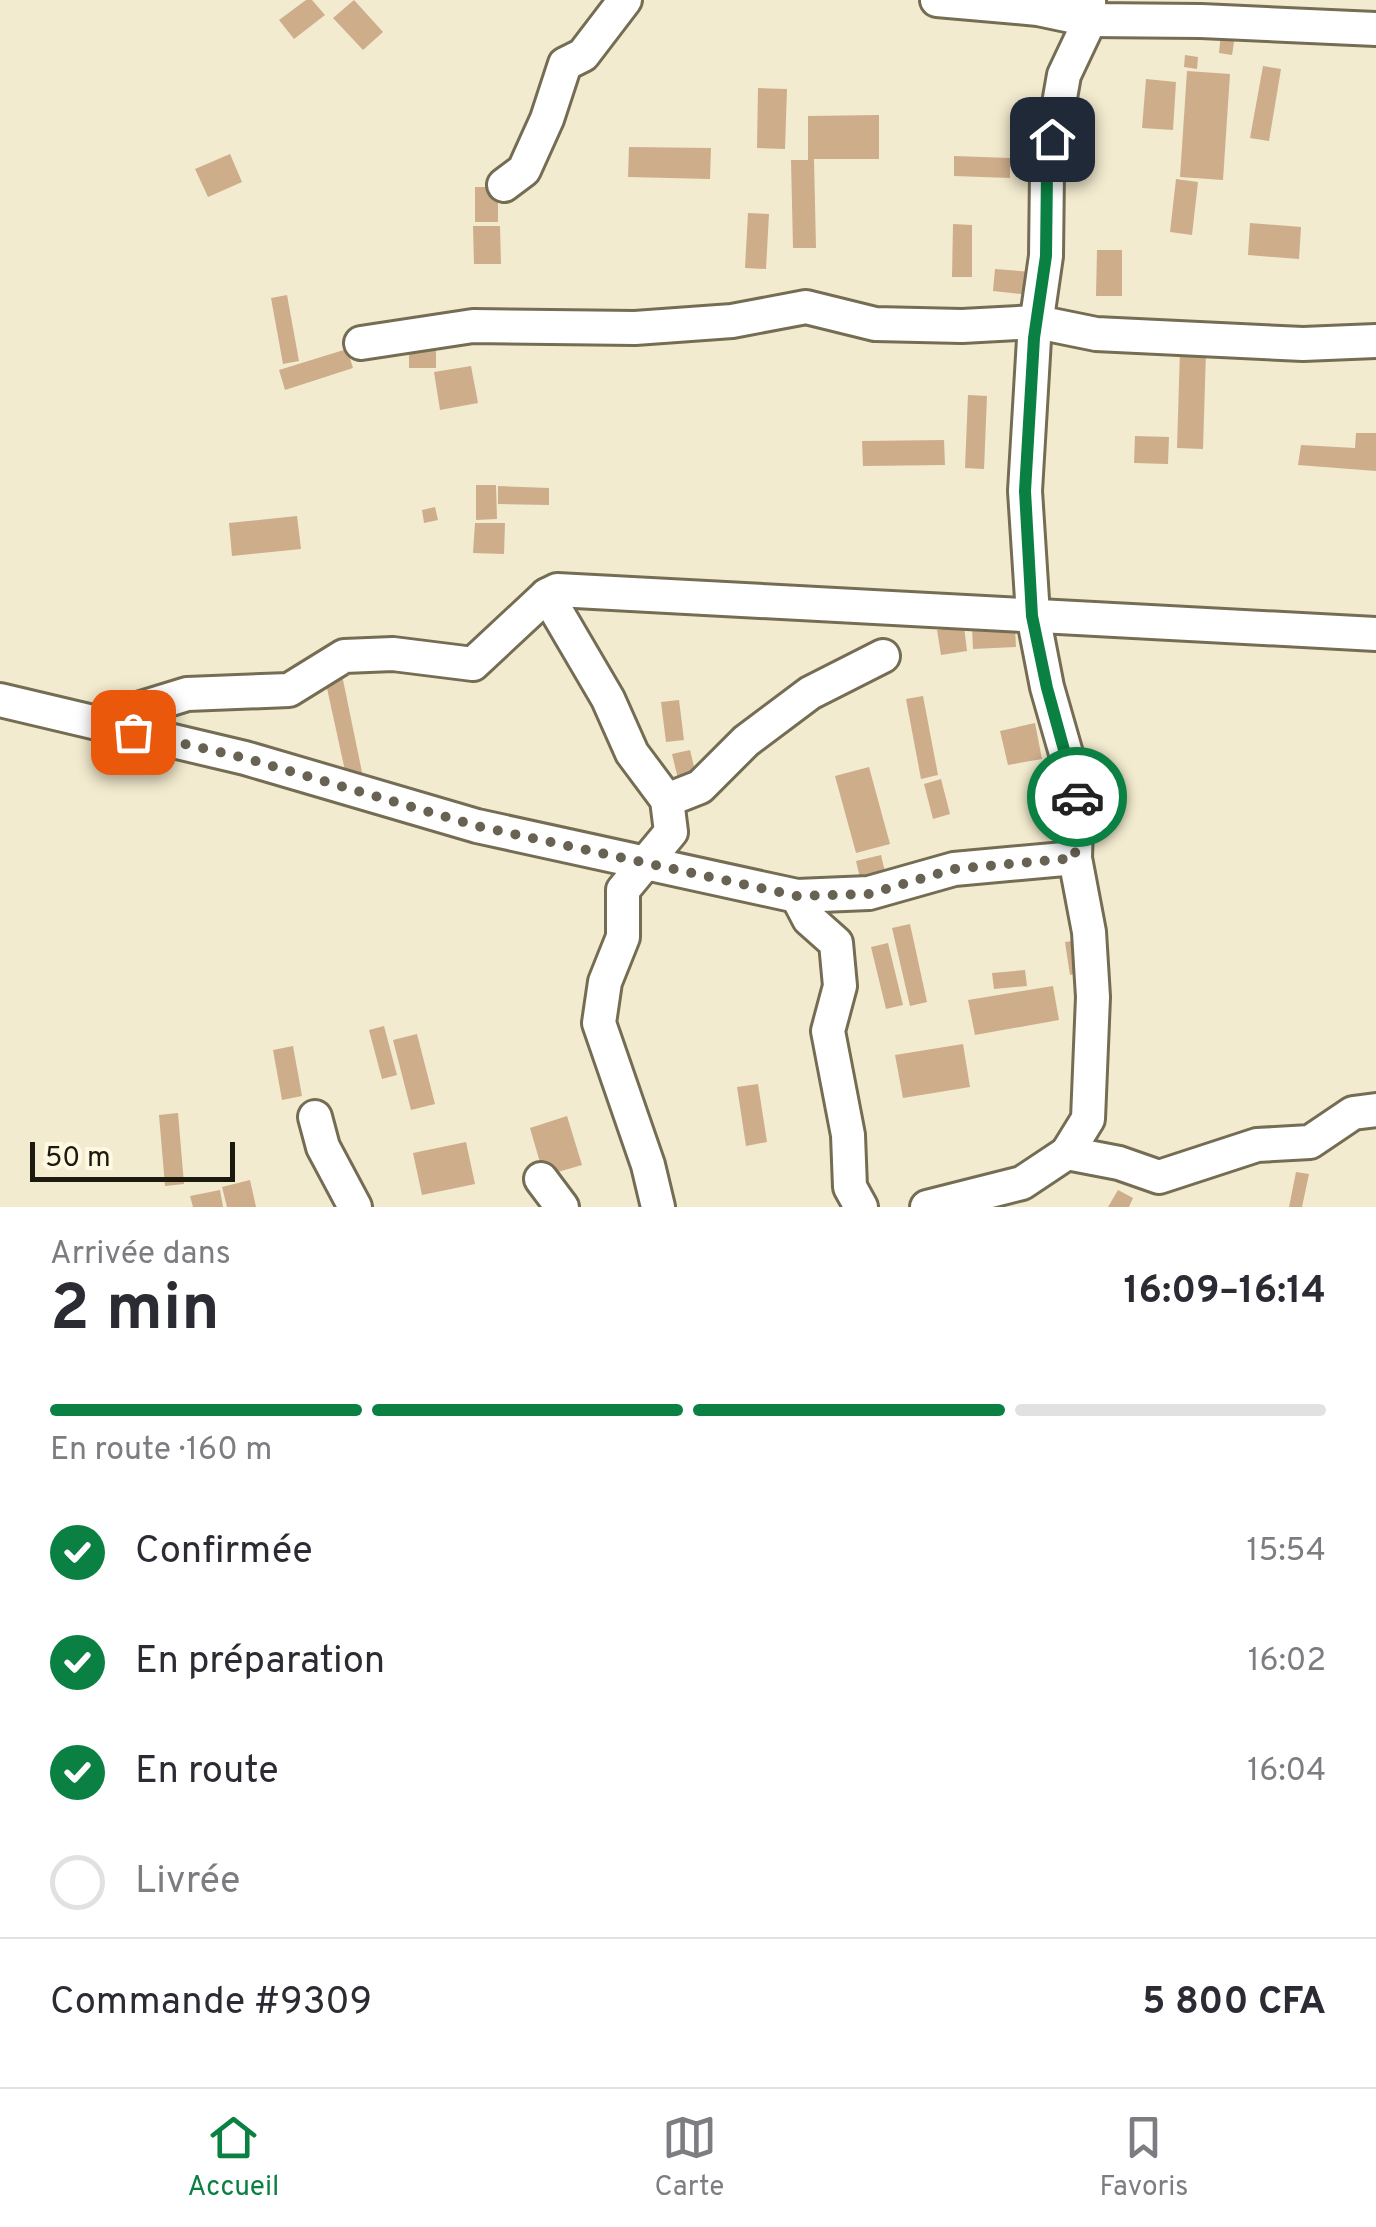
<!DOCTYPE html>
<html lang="fr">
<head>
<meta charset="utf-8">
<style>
	:root { --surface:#fff; --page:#f2f2f3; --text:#2b2b33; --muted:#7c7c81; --line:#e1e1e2; --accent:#0b8043 }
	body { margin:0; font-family:Overpass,sans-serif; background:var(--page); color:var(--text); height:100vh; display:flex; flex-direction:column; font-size:38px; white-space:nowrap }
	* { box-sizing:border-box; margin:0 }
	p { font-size:32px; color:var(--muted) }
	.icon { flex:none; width:55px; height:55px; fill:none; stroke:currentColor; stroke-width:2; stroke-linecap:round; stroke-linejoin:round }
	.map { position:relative; height:1207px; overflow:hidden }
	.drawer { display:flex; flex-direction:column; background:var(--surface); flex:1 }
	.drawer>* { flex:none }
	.scale { position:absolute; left:30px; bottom:25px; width:205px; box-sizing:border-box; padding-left:10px; border:5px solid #1c190f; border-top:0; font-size:28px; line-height:35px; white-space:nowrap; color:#1c190f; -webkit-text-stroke:8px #fff9e2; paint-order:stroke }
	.pin { position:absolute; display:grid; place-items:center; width:85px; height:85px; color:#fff; margin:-42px; border-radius:20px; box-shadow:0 5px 15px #0006 }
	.courier { position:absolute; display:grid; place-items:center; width:100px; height:100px; margin:-50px; border:8px solid #0b8043; border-radius:50%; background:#fff; color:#222; box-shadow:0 2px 12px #0007 }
	.summary em { font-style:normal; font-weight:700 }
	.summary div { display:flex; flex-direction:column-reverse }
	.summary { display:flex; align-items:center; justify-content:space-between; height:170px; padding:0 50px }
	h1 { font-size:65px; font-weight:700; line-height:75px }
	.bar { display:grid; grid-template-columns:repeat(4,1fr); gap:15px 10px; align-content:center; height:120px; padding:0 50px }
	.bar i { height:12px; border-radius:8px; background:var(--line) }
	.bar .selected { background:var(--accent) }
	.bar p { grid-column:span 4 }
	.line { display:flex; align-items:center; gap:25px; padding:0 50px; border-top:2px solid var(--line) }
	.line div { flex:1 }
	ol { padding:0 50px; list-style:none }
	li { display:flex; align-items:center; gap:30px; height:110px }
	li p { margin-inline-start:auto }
	li .icon { padding:10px; border-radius:50%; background:var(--accent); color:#fff; stroke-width:4 }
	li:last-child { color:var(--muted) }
	li i { width:55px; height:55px; border:5px solid var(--line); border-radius:50% }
	.dock { display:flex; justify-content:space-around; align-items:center; height:140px; border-top:2px solid var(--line); background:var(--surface); font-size:28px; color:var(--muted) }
	.dock a { display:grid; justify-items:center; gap:5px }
	.dock .selected { color:var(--accent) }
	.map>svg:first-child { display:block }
</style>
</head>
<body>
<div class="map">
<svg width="1376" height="1207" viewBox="0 0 1376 1207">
	<rect width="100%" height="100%" fill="#f3ebcf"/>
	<g fill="#cead8b">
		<path d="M306 0H312L325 15 294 39 279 20Z"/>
		<path d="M354 0 383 32 363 50 333 18Z"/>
		<path d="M1221 33 1235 36 1232 55 1219 53Z"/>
		<path d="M1185 55 1198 57 1197 69 1184 67Z"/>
		<path d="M1263 66 1281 69 1269 141 1250 138Z"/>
		<path d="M1187 71 1230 74 1223 180 1180 177Z"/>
		<path d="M1146 79 1176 82 1173 130 1142 128Z"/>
		<path d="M758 88 787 89 785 149 757 148Z"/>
		<path d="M879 115V159H814L816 248H793L791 160H808V116Z"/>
		<path d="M629 147 711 148 710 179 628 177Z"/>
		<path d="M230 154 242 182 208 197 195 169Z"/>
		<path d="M954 156 1010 158V178L954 176Z"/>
		<path d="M1176 179 1198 182 1192 235 1170 232Z"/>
		<rect x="475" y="187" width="23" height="35"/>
		<path d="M748 213 769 214 766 269 745 268Z"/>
		<path d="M1250 223 1301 227 1299 259 1248 255Z"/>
		<path d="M953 224 972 225V277H952Z"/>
		<path d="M473 226H500L501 264H474Z"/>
		<path d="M1097 250H1122V296H1096Z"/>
		<path d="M995 269 1032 272 1030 295 993 291Z"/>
		<path d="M287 295 299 361 283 364 271 298Z"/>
		<rect x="409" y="347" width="27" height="21"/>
		<path d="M347 349 353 368 285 390 279 370Z"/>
		<path d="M1180 350 1206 351 1203 449 1177 448Z"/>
		<path d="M471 366 478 403 440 410 434 372Z"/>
		<path d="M968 395 987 396 984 469 965 468Z"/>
		<path d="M1356 433H1376V471L1298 465 1301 445 1355 448Z"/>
		<path d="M1135 436 1169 437 1168 464 1134 463Z"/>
		<path d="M944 440 945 465 863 466 862 441Z"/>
		<path d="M476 485H496L497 519 476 520Z"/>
		<path d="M498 486 549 488V505L498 504Z"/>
		<path d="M435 507 438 520 424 523 422 510Z"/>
		<path d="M297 516 301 549 232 556 229 523Z"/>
		<path d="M475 523H505L504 554 473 553Z"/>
		<path d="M964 626 967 651 941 655 937 630Z"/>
		<path d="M1015 627 1016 647 973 649 972 628Z"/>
		<path d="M342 675 363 777 347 780 325 679Z"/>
		<path d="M923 696 938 775 921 779 906 699Z"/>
		<path d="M679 700 684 740 666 742 661 702Z"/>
		<path d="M1035 723 1042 759 1008 765 1000 731Z"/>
		<path d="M690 750 698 783 680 787 672 754Z"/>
		<path d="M869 767 890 844 856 853 835 776Z"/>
		<path d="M941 779 950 814 933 819 924 784Z"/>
		<path d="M881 855 886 876 861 882 856 861Z"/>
		<path d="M910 924 927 1002 910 1006 892 928Z"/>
		<path d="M1081 940 1085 972 1070 975 1065 942Z"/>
		<path d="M888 943 903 1005 886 1009 871 947Z"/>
		<path d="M1025 970 1027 986 994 989 992 973Z"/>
		<path d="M1053 986 1059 1020 975 1035 968 1000Z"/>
		<path d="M384 1026 397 1075 382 1079 369 1030Z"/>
		<path d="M417 1034 435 1104 411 1110 393 1040Z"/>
		<path d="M963 1044 970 1087 903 1098 895 1055Z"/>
		<path d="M293 1046 302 1096 282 1100 273 1050Z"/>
		<path d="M758 1084 767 1142 746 1146 737 1087Z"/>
		<path d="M178 1113 184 1184 165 1186 159 1115Z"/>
		<path d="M567 1116 582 1165 544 1176 530 1128Z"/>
		<path d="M466 1142 475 1184 422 1195 413 1153Z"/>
		<path d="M1296 1172 1309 1174 1302 1207H1289Z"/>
		<path d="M250 1180 256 1207H227L222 1187Z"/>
		<path d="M220 1190 223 1207H193L190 1196Z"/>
		<path d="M1118 1190 1133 1198 1129 1207H1108Z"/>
	</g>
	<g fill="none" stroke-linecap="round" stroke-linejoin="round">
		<defs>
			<g id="minor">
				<path d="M937 0 1038 9 1090 20 1064 75 1047 172 1046 256 1034 339 1025 491 1033 615 1047 687 1077 792 1075 858 1089 932 1093 997 1088 1119 1067 1153"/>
				<path d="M1089 1 1090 20 1201 21 1376 29"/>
				<path d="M504 185 524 170 547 119 565 64 583 55 625 0"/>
				<path d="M361 343 473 326 635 328 732 321 806 307 875 324 962 326 1037 322 1096 334 1303 344 1376 341"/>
				<path d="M547 595 608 699 632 753 667 800 671 832 623 890V937L605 982 599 1023 648 1165 658 1207"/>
				<path d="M0 700 245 758 477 826 797 896 869 893 954 869 1075 858"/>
				<path d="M96 722 187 694 289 690 344 656 393 654 473 664 547 595 557 590 1376 634"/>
				<path d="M667 800 700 787 746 741 810 693 883 656"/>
				<path d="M797 896 809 919 836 943 840 986 828 1031 848 1135 850 1187 861 1207"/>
				<path d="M315 1117 323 1147 355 1207"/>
				<path d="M541 1179 562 1207"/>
				<path d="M927 1207 1022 1183 1067 1153 1119 1163 1159 1177 1257 1145 1310 1142 1353 1113 1376 1110"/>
			</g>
		</defs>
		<use href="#minor" stroke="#746d54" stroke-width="38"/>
		<use href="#minor" stroke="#fff" stroke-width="32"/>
	</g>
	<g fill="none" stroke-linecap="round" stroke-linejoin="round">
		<path stroke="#676252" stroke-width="10" stroke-dasharray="0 18" d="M133 732 245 758 477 826 797 896 869 894 954 869 1075 858 1077 797"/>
		<path stroke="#0b8043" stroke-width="12" d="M1052 139 1047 172 1046 256 1034 338 1025 491 1032 616 1047 688 1077 797"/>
	</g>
</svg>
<div class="scale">50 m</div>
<div class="pin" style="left:133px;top:732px;background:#ea580c"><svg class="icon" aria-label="bag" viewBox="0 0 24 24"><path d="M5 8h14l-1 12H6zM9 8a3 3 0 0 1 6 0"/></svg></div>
<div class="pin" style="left:1052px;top:139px;background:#1f2937"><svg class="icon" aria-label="home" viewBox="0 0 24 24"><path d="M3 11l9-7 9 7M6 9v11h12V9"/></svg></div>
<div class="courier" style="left:1077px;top:797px"><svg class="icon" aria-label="car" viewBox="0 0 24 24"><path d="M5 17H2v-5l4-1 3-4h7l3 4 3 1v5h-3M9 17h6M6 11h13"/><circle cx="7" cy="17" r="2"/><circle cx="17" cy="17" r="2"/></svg></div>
</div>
<section class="drawer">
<div class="summary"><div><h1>2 min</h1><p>Arrivée dans</p></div><em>16:09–16:14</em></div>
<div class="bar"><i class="selected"></i><i class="selected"></i><i class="selected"></i><i></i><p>En route · 160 m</p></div>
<ol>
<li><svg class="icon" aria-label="check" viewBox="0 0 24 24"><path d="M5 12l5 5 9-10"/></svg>Confirmée<p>15:54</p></li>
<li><svg class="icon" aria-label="check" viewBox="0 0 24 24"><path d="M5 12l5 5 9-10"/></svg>En préparation<p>16:02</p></li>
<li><svg class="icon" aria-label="check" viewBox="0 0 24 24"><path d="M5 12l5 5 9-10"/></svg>En route<p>16:04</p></li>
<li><i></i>Livrée</li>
</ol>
<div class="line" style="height:130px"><div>Commande #9309</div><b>5 800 CFA</b></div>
</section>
<nav class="dock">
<a class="selected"><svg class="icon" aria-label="home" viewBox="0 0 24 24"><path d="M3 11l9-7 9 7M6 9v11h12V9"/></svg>Accueil</a>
<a><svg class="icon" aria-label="map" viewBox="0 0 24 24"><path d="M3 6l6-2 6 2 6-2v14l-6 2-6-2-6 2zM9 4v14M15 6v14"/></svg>Carte</a>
<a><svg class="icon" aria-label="saved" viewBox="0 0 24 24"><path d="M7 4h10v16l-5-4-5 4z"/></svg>Favoris</a>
</nav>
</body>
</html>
